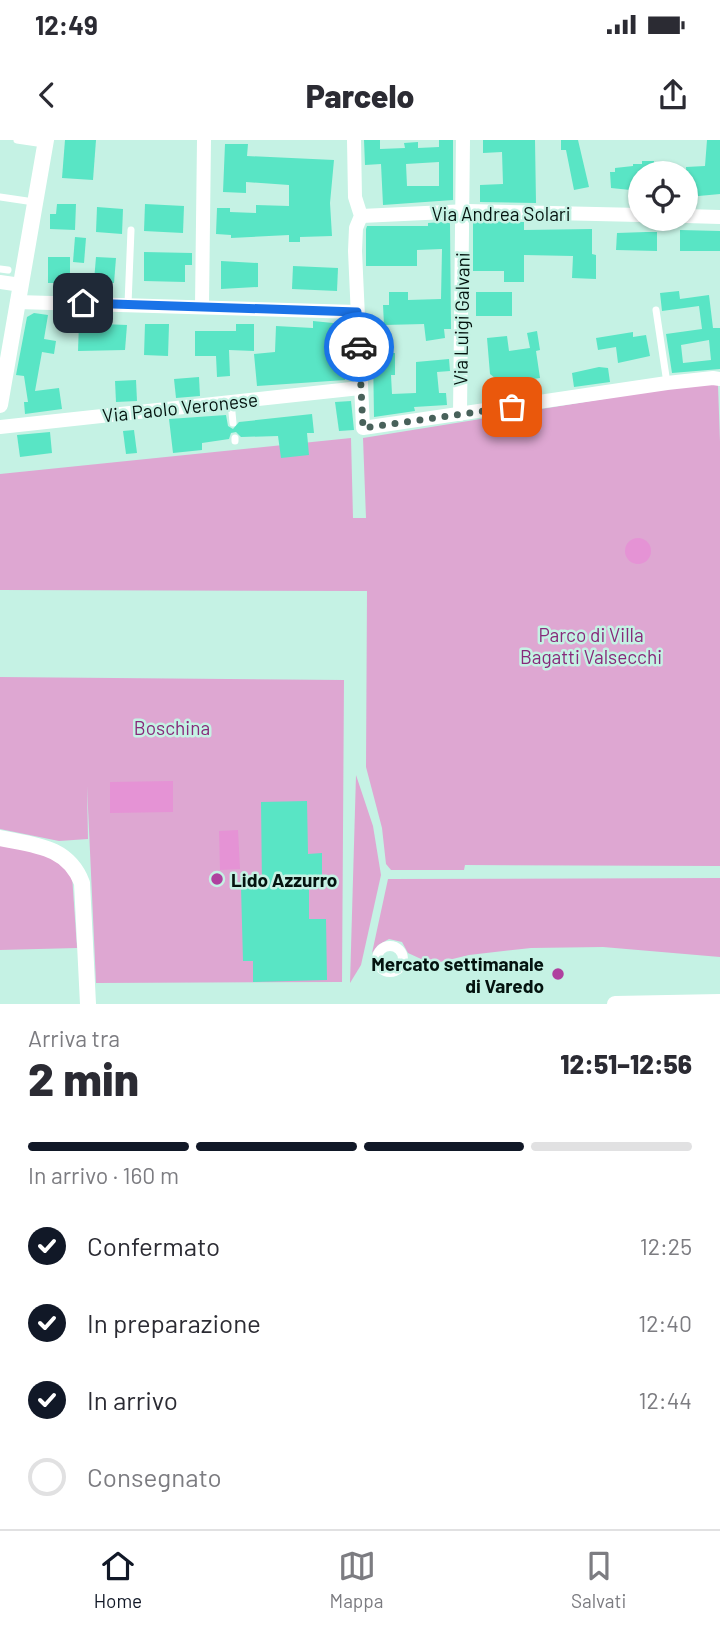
<!DOCTYPE html>
<html lang="it">
<head>
<meta charset="utf-8">
<style>
	:root { --surface:#fff; --page:#f2f2f3; --text:#2b2b33; --muted:#7c7c81; --line:#e1e1e2; --accent:#111827 }
	body { margin:0; font-family:Barlow,sans-serif; background:var(--page); color:var(--text); height:100vh; display:flex; flex-direction:column; font-size:26px; white-space:nowrap }
	* { box-sizing:border-box; margin:0 }
	p { font-size:23px; color:var(--muted) }
	.icon { flex:none; width:38px; height:38px; fill:none; stroke:currentColor; stroke-width:2; stroke-linecap:round; stroke-linejoin:round }
	.map { position:relative; height:864px; overflow:hidden }
	.side { display:flex; flex-direction:column; background:var(--surface); flex:1 }
	.side>* { flex:none }
	.tools { position:absolute; left:628px; top:21px; display:grid; gap:14px }
	.tools a { display:grid; place-items:center; width:70px; height:70px; border-radius:50%; background:var(--surface); box-shadow:0 2px 5px #0004; font-size:35px }
	.pin { position:absolute; display:grid; place-items:center; width:60px; height:60px; color:#fff; margin:-30px; border-radius:14px; box-shadow:0 4px 10px #0006 }
	.courier { position:absolute; display:grid; place-items:center; width:70px; height:70px; margin:-35px; border:5px solid #1a73e8; border-radius:50%; background:#fff; color:#222; box-shadow:0 2px 9px #0007 }
	.overview em { font-style:normal; font-weight:800 }
	.overview div { display:flex; flex-direction:column-reverse }
	.overview { display:flex; align-items:center; justify-content:space-between; height:119px; padding:0 28px }
	h1 { font-size:46px; font-weight:800; line-height:52px }
	.bar { display:grid; grid-template-columns:repeat(4,1fr); gap:10px 7px; align-content:center; height:84px; padding:0 28px }
	.bar i { height:9px; border-radius:5px; background:var(--line) }
	.bar .on { background:var(--accent) }
	.bar p { grid-column:span 4 }
	ol { padding:0 28px; list-style:none }
	li { display:flex; align-items:center; gap:21px; height:77px }
	li p { margin-inline-start:auto }
	li .icon { padding:7px; border-radius:50%; background:var(--accent); color:#fff; stroke-width:4 }
	li:last-child { color:var(--muted) }
	li i { width:38px; height:38px; border:4px solid var(--line); border-radius:50% }
	.status { display:flex; justify-content:space-between; align-items:center; height:49px; padding:0 35px; background:var(--surface); direction:ltr }
	.status svg { height:19px; fill:currentColor }
	header { display:flex; justify-content:space-between; align-items:center; height:91px; padding:0 28px; background:var(--surface); font-size:32px; font-weight:800 }
	.tab-bar { display:flex; justify-content:space-around; align-items:center; height:98px; border-top:2px solid var(--line); background:var(--surface); font-size:19px; color:var(--muted) }
	.tab-bar a { display:grid; justify-items:center; gap:4px }
	.tab-bar .on { color:var(--accent) }
	.map>svg:first-child { display:block }
</style>
</head>
<body>
<div class="status"><b>12:49</b><svg viewBox="0 0 49 12"><path d="M0 12V9h3v3zM5 12V6h3v6zM10 12V3h3v9zM15 12V0h3v12zM26 1h20v11H26zM47 4h2v5h-2z"/></svg></div>
<header><svg class="icon" aria-label="back" viewBox="0 0 24 24"><path d="M15 5l-7 7 7 7"/></svg>Parcelo<svg class="icon" aria-label="share" viewBox="0 0 24 24"><path d="M12 15V3M7 8l5-5 5 5M5 13v7h14v-7"/></svg></header>
<div class="map">
<svg width="720" height="864" viewBox="0 0 720 864">
	<rect width="100%" height="100%" fill="#c5f2e4"/>
	<g fill="#dea7d2">
		<path d="M714 241 718 245 720 302V726L465 725 464 730H391L386 724 382 688 366 627 367 451 0 450V334L351 298 353 378H366L363 298Z"/>
		<path d="M0 537 344 540 342 842 96 843 87 646 88 699 59 701 0 689Z"/>
		<path d="M356 635 373 686 381 735 361 825 350 843Z"/>
		<path d="M0 705 53 715 72 735 77 808 0 810Z"/>
		<path d="M720 738V817L603 807 531 808 469 815 432 824 408 813 402 802 389 799 378 805 372 813 388 739Z"/>
	</g>
	<g fill="#e593d5">
		<circle cx="638" cy="411" r="13"/>
		<path d="M173 641V672L110 673V642Z"/>
		<path d="M238 690 240 729 220 730 219 691Z"/>
	</g>
	<g fill="#59e5c5" fill-rule="evenodd">
		<path d="M65 0H96L93 40 62 38Z"/>
		<path d="M364 0H380V9L405 8 404 3 418 2V8L439 7V0H453V60L383 65 381 24 365 25ZM439 22V46H407L406 24Z"/>
		<path d="M483 0H535L536 63 480 62V45L503 44 502 12 483 13Z"/>
		<path d="M561 0H578L589 47 574 50 566 10H561Z"/>
		<path d="M707 0H720V54L688 57 686 27 705 26Z"/>
		<path d="M225 4H248L247 16 334 20 330 63 332 96 300 97V102H289V95L231 98V95L216 94 217 68H230V72L256 73V65L289 66V45L246 42V53L223 52Z"/>
		<path d="M642 21H654V33H640V51L611 48 610 32H615V28L633 26V24H642Z"/>
		<path d="M57 64H76L75 90 50 89V74H56Z"/>
		<path d="M145 64 184 66 183 93 144 91Z"/>
		<path d="M97 67 123 69 122 94 96 92Z"/>
		<path d="M473 81 524 82V90L592 89V114L596 115V139L572 138 573 116 524 115V142H504V131H473Z"/>
		<path d="M443 82 450 83 451 189H444L445 198 426 201 424 184 384 185 383 165H389V152H408V160L441 159 442 109 417 110V126H366V89L367 86H428V83Z"/>
		<path d="M680 90 720 91V111H680Z"/>
		<path d="M646 92H657V111L616 110 617 93Z"/>
		<path d="M75 97 86 98 84 123 73 122Z"/>
		<path d="M144 112 192 113V125H185V142L144 141Z"/>
		<rect x="48" y="117" width="22" height="26"/>
		<path d="M96 117 116 118 114 143 94 141Z"/>
		<path d="M221 121 258 123V147L221 149Z"/>
		<path d="M293 126 338 128 337 151 292 149Z"/>
		<path d="M679 151 680 159 709 155 713 188H720V229L672 233 666 194 702 189 699 166 662 171 660 153ZM709 200 711 220 683 223 681 205Z"/>
		<rect x="476" y="152" width="36" height="24"/>
		<path d="M34 173 48 175 44 199 56 201 54 214 42 212 35 251 59 248 62 269 25 274 24 262H28L24 236 16 235 27 177Z"/>
		<path d="M313 181 343 184 340 221H343L345 240 257 246 254 214 275 212 276 186 313 188Z"/>
		<path d="M79 183 127 185 125 210 78 211Z"/>
		<path d="M145 184H169L168 216 144 215Z"/>
		<path d="M236 184H254V211L229 210 230 236 217 237 216 216H195V191H236Z"/>
		<path d="M537 191 540 210 536 211 540 238 502 244 490 234 487 198 507 196 509 211 530 208 527 193Z"/>
		<path d="M633 192V197L646 195 650 216 618 223 616 207 598 210 596 198Z"/>
		<path d="M373 213H395V235H391L392 254 416 253V222L449 219 450 231 437 232 439 253H446L447 265 414 267 415 271 374 277Z"/>
		<path d="M599 227 608 228 610 242 574 247 572 233Z"/>
		<path d="M199 237 200 256 176 258 174 239Z"/>
		<path d="M136 240 137 261 116 262 115 241Z"/>
		<path d="M351 261 354 290 339 291 335 262Z"/>
		<path d="M312 274 314 293H307L309 315 281 318 278 296 241 297 236 292 231 293 229 299 202 303V310L173 313 169 279 226 275 228 286 233 289 239 282Z"/>
		<path d="M134 290 137 313 126 314 123 291Z"/>
		<path d="M50 292 52 313 20 317 17 295Z"/>
		<path d="M307 661 308 714 322 713V746L309 747V779H326L327 840 253 842V821H243L241 747 262 746 261 662Z"/>
	</g>
	<g fill="none" stroke-linecap="round" stroke-linejoin="round">
		<g stroke="#fff" stroke-width="7">
			<path d="M17 0 44 4"/>
			<path d="M0 57 34 62"/>
			<path d="M0 129 8 130"/>
			<path d="M128 164 131 90"/>
			<path d="M656 170 667 243"/>
			<path d="M231 262 233 283"/>
			<path d="M235 298V301"/>
		</g>
		<circle stroke="#fff" stroke-width="10" cx="390" cy="819" r="13"/>
		<g stroke="#fff" stroke-width="14">
			<path d="M354 0 355 57 361 76 356 88 355 111 363 288 667 243 713 238 720 239"/>
			<path d="M361 76 468 71 640 75"/>
			<path d="M686 76 720 77"/>
			<path d="M0 142 21 145"/>
			<path d="M17 162 357 172"/>
			<path d="M202 166 204 0"/>
			<path d="M460 274 463 0"/>
			<path d="M0 287 360 248"/>
		</g>
		<g stroke="#fff" stroke-width="16">
			<path d="M0 265 46 0"/>
			<path d="M0 698C34 705 68 706 82 743L88 864"/>
			<path d="M615 864 720 862"/>
		</g>
	</g>
	<g fill="none" stroke-linecap="round" stroke-linejoin="round">
		<path stroke="#48615a" stroke-width="7" stroke-dasharray="0 12.6" d="M359 207 363 288 512 267"/>
		<path stroke="#1a73e8" stroke-width="9" d="M83 163 357 172 359 207"/>
	</g>
	<g fill="#af419f" stroke="#c5f2e4" stroke-width="2.5">
		<circle cx="217" cy="739" r="7"/>
		<circle cx="558" cy="834" r="7"/>
	</g>
	<g text-anchor="middle" dominant-baseline="central" stroke-width="5" stroke-linejoin="round" paint-order="stroke">
		<g font-size="19" fill="#04130f" stroke="#c5f2e4">
			<text x="501" y="73">Via Andrea Solari</text>
			<text transform="translate(461 179) rotate(-89)">Via Luigi Galvani</text>
			<text transform="translate(180 267) rotate(-6)">Via Paolo Veronese</text>
		</g>
		<g font-size="19" fill="#87297a" stroke="#c5f2e4">
			<text x="591" y="494">Parco di Villa<tspan x="591" dy="22">Bagatti Valsecchi</tspan></text>
			<text x="172" y="587">Boschina</text>
		</g>
		<g font-size="19" font-weight="bold" fill="#04130f" stroke="#c5f2e4" text-anchor="start">
			<text x="231" y="739">Lido Azzurro</text>
			<text x="544" y="823" text-anchor="end">Mercato settimanale<tspan x="544" dy="22">di Varedo</tspan></text>
		</g>
	</g>
</svg>
<div class="tools">
<a><svg class="icon" aria-label="locate" viewBox="0 0 24 24"><circle cx="12" cy="12" r="6"/><path d="M12 2v4M12 18v4M2 12h4M18 12h4"/></svg></a>
</div>
<div class="pin" style="left:512px;top:267px;background:#ea580c"><svg class="icon" aria-label="bag" viewBox="0 0 24 24"><path d="M5 8h14l-1 12H6zM9 8a3 3 0 0 1 6 0"/></svg></div>
<div class="pin" style="left:83px;top:163px;background:#1f2937"><svg class="icon" aria-label="home" viewBox="0 0 24 24"><path d="M3 11l9-7 9 7M6 9v11h12V9"/></svg></div>
<div class="courier" style="left:359px;top:207px"><svg class="icon" aria-label="car" viewBox="0 0 24 24"><path d="M5 17H2v-5l4-1 3-4h7l3 4 3 1v5h-3M9 17h6M6 11h13"/><circle cx="7" cy="17" r="2"/><circle cx="17" cy="17" r="2"/></svg></div>
</div>
<section class="side">
<div class="overview"><div><h1>2 min</h1><p>Arriva tra</p></div><em>12:51–12:56</em></div>
<div class="bar"><i class="on"></i><i class="on"></i><i class="on"></i><i></i><p>In arrivo · 160 m</p></div>
<ol>
<li><svg class="icon" aria-label="check" viewBox="0 0 24 24"><path d="M5 12l5 5 9-10"/></svg>Confermato<p>12:25</p></li>
<li><svg class="icon" aria-label="check" viewBox="0 0 24 24"><path d="M5 12l5 5 9-10"/></svg>In preparazione<p>12:40</p></li>
<li><svg class="icon" aria-label="check" viewBox="0 0 24 24"><path d="M5 12l5 5 9-10"/></svg>In arrivo<p>12:44</p></li>
<li><i></i>Consegnato</li>
</ol>
</section>
<nav class="tab-bar">
<a class="on"><svg class="icon" aria-label="home" viewBox="0 0 24 24"><path d="M3 11l9-7 9 7M6 9v11h12V9"/></svg>Home</a>
<a><svg class="icon" aria-label="map" viewBox="0 0 24 24"><path d="M3 6l6-2 6 2 6-2v14l-6 2-6-2-6 2zM9 4v14M15 6v14"/></svg>Mappa</a>
<a><svg class="icon" aria-label="saved" viewBox="0 0 24 24"><path d="M7 4h10v16l-5-4-5 4z"/></svg>Salvati</a>
</nav>
</body>
</html>
